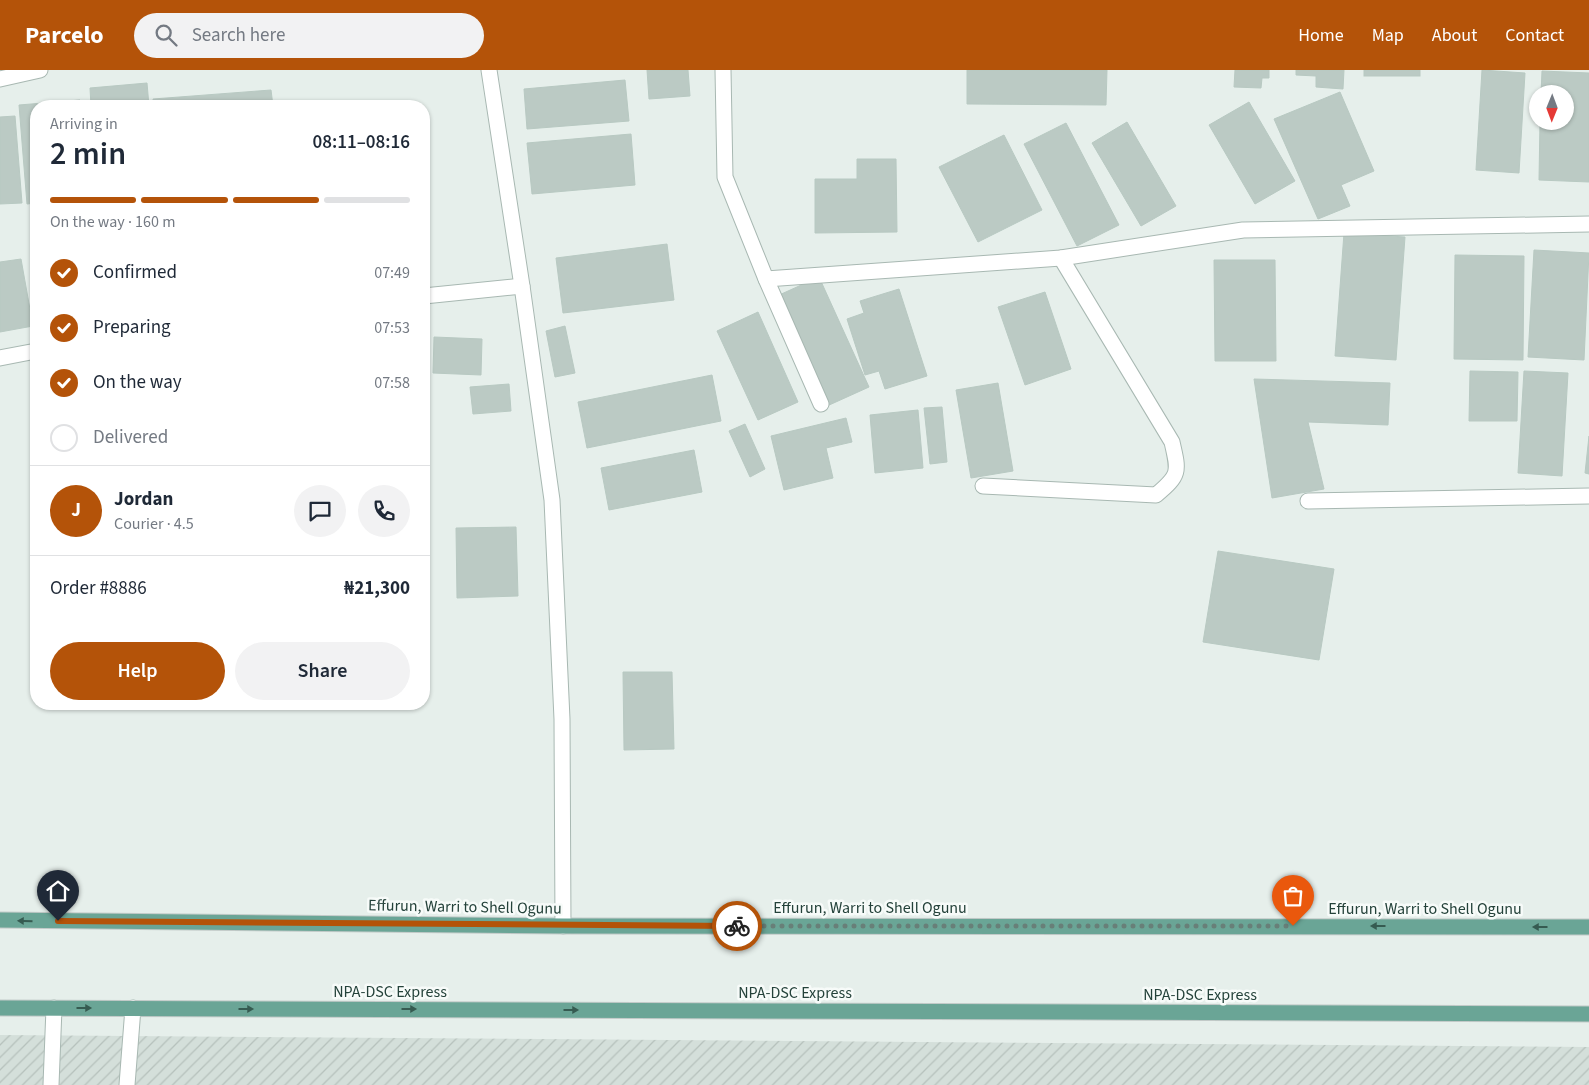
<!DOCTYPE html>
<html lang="en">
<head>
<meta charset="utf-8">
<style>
	:root { --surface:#fff; --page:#f2f2f3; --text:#1f2937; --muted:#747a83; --line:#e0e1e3; --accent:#b45309 }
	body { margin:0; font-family:"Source Sans 3",sans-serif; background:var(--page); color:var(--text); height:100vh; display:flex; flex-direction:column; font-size:19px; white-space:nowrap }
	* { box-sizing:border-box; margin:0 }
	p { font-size:16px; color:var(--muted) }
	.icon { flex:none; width:28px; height:28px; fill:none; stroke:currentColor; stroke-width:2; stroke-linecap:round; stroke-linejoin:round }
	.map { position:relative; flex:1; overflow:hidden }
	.sheet { position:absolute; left:30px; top:30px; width:400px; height:610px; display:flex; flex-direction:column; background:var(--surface); border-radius:20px; box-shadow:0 1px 4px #0004 }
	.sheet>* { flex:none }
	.needle { width:32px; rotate:181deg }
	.buttons { position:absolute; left:1529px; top:15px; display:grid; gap:10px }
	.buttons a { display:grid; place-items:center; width:45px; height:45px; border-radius:50%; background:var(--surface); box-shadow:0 1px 4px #0004; font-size:25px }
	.pin { position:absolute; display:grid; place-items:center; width:42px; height:42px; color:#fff; margin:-51px -21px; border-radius:50% 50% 50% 0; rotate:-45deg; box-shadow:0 0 5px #0007 }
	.pin .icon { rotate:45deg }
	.courier { position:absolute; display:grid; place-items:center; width:50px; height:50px; margin:-25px; border:4px solid #b45309; border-radius:50%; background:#fff; color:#222; box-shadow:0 1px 6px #0007 }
	.overview em { font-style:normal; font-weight:600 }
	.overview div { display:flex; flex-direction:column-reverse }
	.overview { display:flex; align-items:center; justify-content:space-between; height:85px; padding:0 20px }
	h1 { font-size:32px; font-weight:600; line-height:38px }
	.bar { display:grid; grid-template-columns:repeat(4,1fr); gap:8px 5px; align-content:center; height:60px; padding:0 20px }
	.bar i { height:6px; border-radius:4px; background:var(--line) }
	.bar .on { background:var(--accent) }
	.bar p { grid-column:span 4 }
	.line { display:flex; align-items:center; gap:12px; padding:0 20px; border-top:1px solid var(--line) }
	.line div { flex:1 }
	.round { display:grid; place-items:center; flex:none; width:52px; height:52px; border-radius:26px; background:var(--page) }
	ol { padding:0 20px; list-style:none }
	li { display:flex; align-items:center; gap:15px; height:55px }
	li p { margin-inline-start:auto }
	li .icon { padding:5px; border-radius:50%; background:var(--accent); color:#fff; stroke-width:4 }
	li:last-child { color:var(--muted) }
	li i { width:28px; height:28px; border:2px solid var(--line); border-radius:50% }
	.action { display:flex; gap:10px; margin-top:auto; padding:10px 20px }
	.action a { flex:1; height:58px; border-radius:30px; background:var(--accent); color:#fff; font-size:20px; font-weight:600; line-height:58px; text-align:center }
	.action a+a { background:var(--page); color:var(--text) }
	header { display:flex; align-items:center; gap:30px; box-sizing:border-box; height:70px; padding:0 25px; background:var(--accent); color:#fff }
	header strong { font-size:24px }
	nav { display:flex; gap:28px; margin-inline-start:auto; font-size:18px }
	.search { width:350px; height:45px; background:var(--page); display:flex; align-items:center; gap:12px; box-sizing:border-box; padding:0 18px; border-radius:28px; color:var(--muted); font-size:19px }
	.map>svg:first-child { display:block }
</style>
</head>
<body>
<header>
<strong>Parcelo</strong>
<div class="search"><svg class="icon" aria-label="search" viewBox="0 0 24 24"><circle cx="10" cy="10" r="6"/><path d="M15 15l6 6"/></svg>Search here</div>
<nav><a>Home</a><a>Map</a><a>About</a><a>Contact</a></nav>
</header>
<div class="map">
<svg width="1589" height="1015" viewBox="0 0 1589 1015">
	<defs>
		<pattern id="industrial-furrows" width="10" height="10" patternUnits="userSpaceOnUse" patternTransform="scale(1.25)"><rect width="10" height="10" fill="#d4dfda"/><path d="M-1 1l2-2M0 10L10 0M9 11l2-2" fill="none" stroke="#b6c1bc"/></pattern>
	</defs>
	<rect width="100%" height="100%" fill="#e6efeb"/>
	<path fill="url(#industrial-furrows)" d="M0 965 1589 977V1015H0Z"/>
	<g fill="#bbcac4" stroke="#b8c9c2">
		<path d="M647 0H688L690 26 649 29Z"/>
		<path d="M967 0H1107L1106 35 967 34Z"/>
		<path d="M1235 0H1269V8H1262L1261 18 1234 17Z"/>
		<path d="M1296 0H1344L1343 19 1316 17V6L1296 5Z"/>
		<rect x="1364" y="0" width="56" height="6"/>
		<path d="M1482 0 1525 3 1519 103 1476 100Z"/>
		<path d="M1542 1 1589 3V112L1539 110 1540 51H1565V24H1541Z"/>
		<path d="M625 10 629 51 527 59 524 19Z"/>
		<path d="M147 13 149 36H91L90 18Z"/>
		<path d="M271 20 273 36H154L153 29Z"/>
		<path d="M1340 22 1374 101 1341 115 1350 136 1318 149 1274 49Z"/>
		<path d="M80 30V36H36V133L27 134 19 35Z"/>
		<path d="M1249 32 1295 111 1255 134 1209 55Z"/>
		<path d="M15 46 22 133 0 134V47Z"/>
		<path d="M1127 52 1176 136 1141 156 1092 73Z"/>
		<path d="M1066 53 1119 155 1077 176 1024 74Z"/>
		<path d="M631 64 635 115 532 124 527 73Z"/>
		<path d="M1004 65 1042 140 978 172 939 97Z"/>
		<path d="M857 89H896L897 162 815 163V109H857Z"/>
		<path d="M1344 163 1405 167 1396 290 1335 286Z"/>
		<path d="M667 174 674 230 563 243 556 188Z"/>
		<path d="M1534 180 1589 183 1584 290 1528 287Z"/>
		<path d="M1455 185 1524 186 1523 290 1454 289Z"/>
		<path d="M21 189 33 256 0 262V192Z"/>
		<path d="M1214 190H1275L1276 291H1215Z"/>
		<path d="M819 207 869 317 827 336 777 226Z"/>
		<path d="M899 219 927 306 885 319 879 301 865 305 847 249 864 243 860 231Z"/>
		<path d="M1045 222 1071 299 1025 315 998 237Z"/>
		<path d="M758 242 798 332 758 350 717 261Z"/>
		<path d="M565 256 575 303 555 307 546 261Z"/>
		<path d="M434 267 482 269 481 305 433 303Z"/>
		<path d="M1470 301 1518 302 1517 351H1469Z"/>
		<path d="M1524 301 1568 303 1562 406 1518 403Z"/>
		<path d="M712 305 721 351 587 378 578 332Z"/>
		<path d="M1254 309 1390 313 1388 355 1308 352 1324 419 1272 428Z"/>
		<path d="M998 313 1013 401 971 408 956 320Z"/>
		<path d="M509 314 511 341 473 344 470 317Z"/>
		<path d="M942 337 947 392 930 394 924 338Z"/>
		<path d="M918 340 923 398 875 403 870 345Z"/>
		<path d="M846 348 852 372 826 378 833 408 784 420 771 366Z"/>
		<path d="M745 354 765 399 750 407 729 361Z"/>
		<path d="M1589 366V404L1585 403Z"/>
		<path d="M694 380 702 422 609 440 601 398Z"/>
		<path d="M516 457 518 526 457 528 456 458Z"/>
		<path d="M1218 481 1334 499 1319 590 1203 572Z"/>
		<path d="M623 602H672L674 679 624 680Z"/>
	</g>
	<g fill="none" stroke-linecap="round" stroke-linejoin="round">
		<defs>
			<g id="lane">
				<path d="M51 1015 54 938"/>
				<path d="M127 1015 133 938"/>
			</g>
			<g id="street">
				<path d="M489 0 522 216 552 430 562 649 563 856"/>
				<path d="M723 0 725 107 766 209 821 334"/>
				<path d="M0 9 40 0"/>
				<path d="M766 209 1061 188 1243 160 1589 154"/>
				<path d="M424 226 522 216"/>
				<path d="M0 288 36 281"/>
				<path d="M983 416 1156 425C1180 405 1179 402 1172 372L1061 188"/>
				<path d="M1308 431 1589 426"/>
			</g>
			<g id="primary">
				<path d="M0 850 563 856 1589 857"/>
				<path d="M0 938 1589 944"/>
			</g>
		</defs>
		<use href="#lane" stroke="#a8b8b2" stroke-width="17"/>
		<use href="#street" stroke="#a8b8b2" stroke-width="17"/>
		<use href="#primary" stroke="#c2cac8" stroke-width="17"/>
		<use href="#lane" stroke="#fff" stroke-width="15"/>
		<use href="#street" stroke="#fff" stroke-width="15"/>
		<use href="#primary" stroke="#6aa596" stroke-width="15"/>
	</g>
	<defs><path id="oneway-solid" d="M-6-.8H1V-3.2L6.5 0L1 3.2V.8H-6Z" transform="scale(1.25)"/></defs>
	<g fill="#365b51">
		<use href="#oneway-solid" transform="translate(25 851) rotate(-179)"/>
		<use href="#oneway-solid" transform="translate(1378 856) rotate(-180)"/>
		<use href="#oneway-solid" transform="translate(1540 857) rotate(-180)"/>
		<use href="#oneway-solid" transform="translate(84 938)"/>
		<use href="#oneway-solid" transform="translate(246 939)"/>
		<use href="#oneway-solid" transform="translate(409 939)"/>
		<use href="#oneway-solid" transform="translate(571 940)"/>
	</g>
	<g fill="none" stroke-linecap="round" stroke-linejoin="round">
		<path stroke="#687f78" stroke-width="5" stroke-dasharray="0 9" d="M737 856H1293"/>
		<path stroke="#b45309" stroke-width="6" d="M58 851 737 856"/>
	</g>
	<g text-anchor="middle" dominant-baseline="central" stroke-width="5" stroke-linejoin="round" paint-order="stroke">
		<g font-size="16" fill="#24423a" stroke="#f7fbf9">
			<text transform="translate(465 837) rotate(1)">Effurun, Warri to Shell Ogunu</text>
			<text x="870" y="838">Effurun, Warri to Shell Ogunu</text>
			<text x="1425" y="839">Effurun, Warri to Shell Ogunu</text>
			<text x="390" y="922">NPA-DSC Express</text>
			<text x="795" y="923">NPA-DSC Express</text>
			<text x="1200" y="925">NPA-DSC Express</text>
		</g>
	</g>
</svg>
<div class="buttons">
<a><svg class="needle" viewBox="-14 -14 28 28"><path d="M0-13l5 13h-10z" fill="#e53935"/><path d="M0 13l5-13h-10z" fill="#747a83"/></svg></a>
</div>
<div class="pin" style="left:1293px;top:856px;background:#ea580c"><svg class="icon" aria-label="bag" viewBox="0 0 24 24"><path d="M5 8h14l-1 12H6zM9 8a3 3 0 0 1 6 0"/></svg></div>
<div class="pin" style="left:58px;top:851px;background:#1f2937"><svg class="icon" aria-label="home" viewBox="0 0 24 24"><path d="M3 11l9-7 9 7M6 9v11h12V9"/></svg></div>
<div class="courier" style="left:737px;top:856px"><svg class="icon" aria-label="bike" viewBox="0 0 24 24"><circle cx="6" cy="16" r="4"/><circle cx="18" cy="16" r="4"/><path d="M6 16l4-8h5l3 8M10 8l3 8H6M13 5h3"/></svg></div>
<section class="sheet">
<div class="overview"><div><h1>2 min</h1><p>Arriving in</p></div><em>08:11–08:16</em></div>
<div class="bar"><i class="on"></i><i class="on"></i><i class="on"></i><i></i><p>On the way · 160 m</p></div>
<ol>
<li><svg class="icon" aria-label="check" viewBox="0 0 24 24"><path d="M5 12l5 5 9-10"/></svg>Confirmed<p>07:49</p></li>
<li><svg class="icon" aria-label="check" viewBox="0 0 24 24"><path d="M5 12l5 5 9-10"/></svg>Preparing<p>07:53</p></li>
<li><svg class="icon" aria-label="check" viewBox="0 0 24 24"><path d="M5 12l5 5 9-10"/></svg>On the way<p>07:58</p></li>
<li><i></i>Delivered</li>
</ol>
<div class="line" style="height:90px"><b class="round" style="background:var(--accent);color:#fff">J</b><div><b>Jordan</b><p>Courier · 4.5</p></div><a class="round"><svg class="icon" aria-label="chat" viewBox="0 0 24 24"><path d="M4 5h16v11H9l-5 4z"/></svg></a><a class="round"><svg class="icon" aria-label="phone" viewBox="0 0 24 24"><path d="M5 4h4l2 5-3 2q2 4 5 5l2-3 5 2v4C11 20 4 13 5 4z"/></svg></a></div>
<div class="line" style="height:65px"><div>Order #8886</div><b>₦21,300</b></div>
<div class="action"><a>Help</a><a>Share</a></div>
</section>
</div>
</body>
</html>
